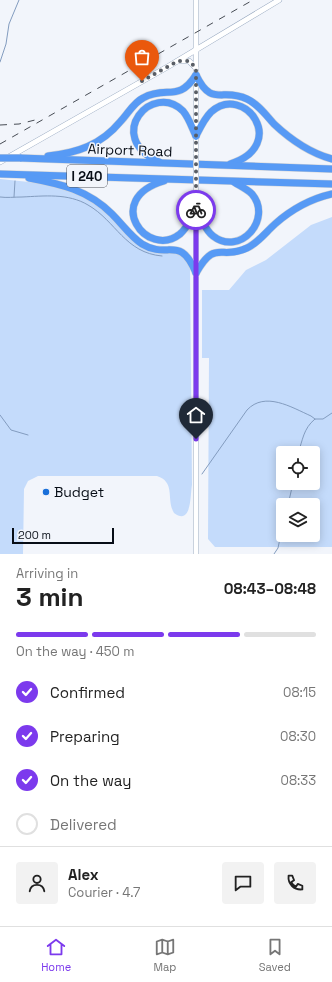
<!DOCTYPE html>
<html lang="en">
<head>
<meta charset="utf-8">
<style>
	:root { --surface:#fff; --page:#f2f2f2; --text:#222; --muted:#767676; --line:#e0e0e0; --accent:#7c3aed }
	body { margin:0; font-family:"Space Grotesk",sans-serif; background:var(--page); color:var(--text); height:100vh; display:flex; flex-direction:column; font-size:15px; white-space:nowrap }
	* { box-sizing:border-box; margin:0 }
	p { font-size:13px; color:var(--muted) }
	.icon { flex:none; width:22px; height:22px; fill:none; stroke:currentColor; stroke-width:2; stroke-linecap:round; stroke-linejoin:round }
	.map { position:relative; height:554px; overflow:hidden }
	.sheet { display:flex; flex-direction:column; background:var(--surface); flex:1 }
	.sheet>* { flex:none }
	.buttons { position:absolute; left:276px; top:446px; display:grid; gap:8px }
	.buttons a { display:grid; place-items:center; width:44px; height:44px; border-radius:4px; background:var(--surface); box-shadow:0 2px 10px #0003; font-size:20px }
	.scale { position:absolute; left:12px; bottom:10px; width:102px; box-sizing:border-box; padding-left:4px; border:2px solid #070d16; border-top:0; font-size:11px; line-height:14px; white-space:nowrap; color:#070d16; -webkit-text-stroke:3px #f2f5fb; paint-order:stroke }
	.pin { position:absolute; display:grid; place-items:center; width:34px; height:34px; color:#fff; margin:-41px -17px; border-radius:50% 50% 50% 0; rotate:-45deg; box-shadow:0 0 4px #0007 }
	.pin .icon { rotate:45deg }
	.courier { position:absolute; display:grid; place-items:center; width:40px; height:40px; margin:-20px; border:3px solid #7c3aed; border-radius:50%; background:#fff; color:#222; box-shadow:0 1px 5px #0007 }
	.headline em { font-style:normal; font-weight:800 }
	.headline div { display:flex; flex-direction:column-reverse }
	.headline { display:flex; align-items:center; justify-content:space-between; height:68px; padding:0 16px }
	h1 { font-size:26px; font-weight:800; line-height:30px }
	.bar { display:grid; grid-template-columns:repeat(4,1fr); gap:6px 4px; align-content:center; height:48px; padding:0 16px }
	.bar i { height:5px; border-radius:3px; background:var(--line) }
	.bar .selected { background:var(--accent) }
	.bar p { grid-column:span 4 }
	.line { display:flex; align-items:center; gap:10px; padding:0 16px; border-top:1px solid var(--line) }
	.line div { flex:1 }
	.round { display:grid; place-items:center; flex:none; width:42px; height:42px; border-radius:4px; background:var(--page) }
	ol { padding:0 16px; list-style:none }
	li { display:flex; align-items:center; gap:12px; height:44px }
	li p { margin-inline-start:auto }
	li .icon { padding:4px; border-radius:50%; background:var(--accent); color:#fff; stroke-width:4 }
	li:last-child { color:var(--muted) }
	li i { width:22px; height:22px; border:2px solid var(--line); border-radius:50% }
	.tabs { display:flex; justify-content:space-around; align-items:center; height:56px; border-top:1px solid var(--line); background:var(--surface); font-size:11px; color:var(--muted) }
	.tabs a { display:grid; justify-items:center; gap:2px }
	.tabs .selected { color:var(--accent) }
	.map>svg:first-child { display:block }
</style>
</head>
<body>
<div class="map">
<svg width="332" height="554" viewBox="0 0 332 554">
	<rect width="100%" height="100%" fill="#f2f5fb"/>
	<g fill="#c4dbfb" fill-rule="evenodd">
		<path d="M0 179 58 185 97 203 137 243 178 252 190 265 192 485C190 495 192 526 174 513 166 500 176 482 157 476H38L28 481 24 489 23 554H0Z"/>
		<path d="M332 217V547H215L208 539 209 358H202V290H229L246 270 266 260 311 225ZM283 453H313V483H283ZM283 505H313V535H283Z"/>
	</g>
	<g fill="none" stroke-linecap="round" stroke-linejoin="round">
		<g stroke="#839cbf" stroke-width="1">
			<path d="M0 62 6 44 9 24 19 0"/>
			<path d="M0 197C7 198 14 197 22 197 44 196 68 193 88 205 116 221 125 253 162 256"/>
			<path d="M14 197 15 181"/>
			<path d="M0 415 11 430 28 435"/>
			<path d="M298 453C303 440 303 429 315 419H323L332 413"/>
			<path d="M202 474 247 410C265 391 291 407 311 416L315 419"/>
			<path d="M288 505 293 483"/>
			<path d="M274 554 278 548 283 524"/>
		</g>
		<defs>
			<g id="secondary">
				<path d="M178 61H189L196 68"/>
				<path d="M196 154V0"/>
				<path d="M0 162 169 66 279 0"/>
				<path d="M196 190V554"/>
			</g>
			<g id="highway">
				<path d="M196 75C212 108 222 87 247 99 258 104 266 115 274 124 291 140 310 153 332 159"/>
				<path d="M196 136C200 128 204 119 211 112 244 82 290 145 230 164"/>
				<path d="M48 156C77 153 101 145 120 122 128 114 133 103 143 98 167 85 178 103 196 75"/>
				<path d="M20 158 332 169"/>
				<path d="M159 162C103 136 153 81 183 111 189 118 192 128 196 136"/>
				<path d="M0 174 332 184"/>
				<path d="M29 178C61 184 88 190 112 214 122 224 131 237 142 244 168 260 180 234 196 273"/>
				<path d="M164 181C102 199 147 260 180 234 187 228 191 219 196 211 202 219 205 230 213 236 240 257 273 219 252 194 247 189 240 186 234 182"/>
				<path d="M196 273C216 238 220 261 247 248 258 243 266 232 275 224 292 209 310 199 332 194"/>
			</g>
		</defs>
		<use href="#secondary" stroke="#92a4bd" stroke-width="6"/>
		<use href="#highway" stroke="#d2d3d5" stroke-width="8"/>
		<use href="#secondary" stroke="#fff" stroke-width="5"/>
		<use href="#highway" stroke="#579af5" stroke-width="7"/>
		<g stroke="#474c54" stroke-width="1" stroke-dasharray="7 7" stroke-linecap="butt">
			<path d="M0 125 19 124 35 120"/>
			<path d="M0 144 253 0"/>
		</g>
		<defs>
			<path id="secondary-bridge" d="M196 154V190"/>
			<path id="highway-bridge" d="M0 158H20"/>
		</defs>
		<use href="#secondary-bridge" stroke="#92a4bd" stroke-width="6" stroke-linecap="butt"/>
		<use href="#highway-bridge" stroke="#d2d3d5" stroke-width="8" stroke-linecap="butt"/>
		<use href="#secondary-bridge" stroke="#fff" stroke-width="5"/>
		<use href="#highway-bridge" stroke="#579af5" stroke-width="7"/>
	</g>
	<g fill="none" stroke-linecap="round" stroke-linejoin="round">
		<path stroke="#595e66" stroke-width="4" stroke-dasharray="0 7.2" d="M142 81 178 61H189L196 68V210"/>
		<path stroke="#7c3aed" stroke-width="5" d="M196 210V439"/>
	</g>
	<circle fill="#196fd9" stroke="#f2f5fb" stroke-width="1.5" cx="46" cy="492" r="4"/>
	<g text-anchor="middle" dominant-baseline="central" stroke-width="3" stroke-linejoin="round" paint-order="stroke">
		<rect fill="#f2f5fb" stroke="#4e535b" stroke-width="1" x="67" y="165" width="40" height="22" rx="3"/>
		<g font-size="13" font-weight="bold" fill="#070d16">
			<text x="87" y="176">I 240</text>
		</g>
		<g font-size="14" fill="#070d16" stroke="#f2f5fb">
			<text transform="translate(130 150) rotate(2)">Airport Road</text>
		</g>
		<g font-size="14" fill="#070d16" stroke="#f2f5fb" text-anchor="start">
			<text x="54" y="492">Budget</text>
		</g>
	</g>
</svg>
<div class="buttons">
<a><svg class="icon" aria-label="locate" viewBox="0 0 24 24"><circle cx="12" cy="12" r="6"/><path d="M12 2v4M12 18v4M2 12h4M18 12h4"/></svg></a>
<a><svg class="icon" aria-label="layers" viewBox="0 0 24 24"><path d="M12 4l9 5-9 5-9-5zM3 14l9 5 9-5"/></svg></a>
</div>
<div class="scale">200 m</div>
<div class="pin" style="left:142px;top:81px;background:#ea580c"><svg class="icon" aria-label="bag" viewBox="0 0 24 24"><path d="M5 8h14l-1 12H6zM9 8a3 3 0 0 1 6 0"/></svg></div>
<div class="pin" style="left:196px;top:439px;background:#1f2937"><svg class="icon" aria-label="home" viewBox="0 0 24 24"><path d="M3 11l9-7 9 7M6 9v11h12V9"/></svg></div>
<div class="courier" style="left:196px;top:210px"><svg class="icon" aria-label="bike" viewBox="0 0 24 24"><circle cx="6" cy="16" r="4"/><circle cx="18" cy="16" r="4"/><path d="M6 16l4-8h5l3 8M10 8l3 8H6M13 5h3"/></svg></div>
</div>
<section class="sheet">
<div class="headline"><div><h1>3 min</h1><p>Arriving in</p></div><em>08:43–08:48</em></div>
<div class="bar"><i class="selected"></i><i class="selected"></i><i class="selected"></i><i></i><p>On the way · 450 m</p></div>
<ol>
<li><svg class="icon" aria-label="check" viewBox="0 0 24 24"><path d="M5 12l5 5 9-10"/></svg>Confirmed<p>08:15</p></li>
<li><svg class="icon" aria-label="check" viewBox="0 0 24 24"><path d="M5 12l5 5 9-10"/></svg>Preparing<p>08:30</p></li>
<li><svg class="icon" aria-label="check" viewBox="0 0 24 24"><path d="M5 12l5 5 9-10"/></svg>On the way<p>08:33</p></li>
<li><i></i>Delivered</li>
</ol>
<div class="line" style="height:72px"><a class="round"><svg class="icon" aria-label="person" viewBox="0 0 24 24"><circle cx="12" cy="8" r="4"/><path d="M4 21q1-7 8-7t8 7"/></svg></a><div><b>Alex</b><p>Courier · 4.7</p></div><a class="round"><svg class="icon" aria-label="chat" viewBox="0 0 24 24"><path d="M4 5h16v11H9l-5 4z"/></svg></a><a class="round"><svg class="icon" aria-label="phone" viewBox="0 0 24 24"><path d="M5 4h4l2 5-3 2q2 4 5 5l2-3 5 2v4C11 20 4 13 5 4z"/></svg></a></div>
</section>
<nav class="tabs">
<a class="selected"><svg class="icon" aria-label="home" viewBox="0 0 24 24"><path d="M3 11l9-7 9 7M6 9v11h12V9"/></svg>Home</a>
<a><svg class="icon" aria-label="map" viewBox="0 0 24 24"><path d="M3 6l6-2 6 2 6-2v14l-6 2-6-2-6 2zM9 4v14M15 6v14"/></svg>Map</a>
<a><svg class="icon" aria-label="saved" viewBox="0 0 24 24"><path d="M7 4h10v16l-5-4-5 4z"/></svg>Saved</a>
</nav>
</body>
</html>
